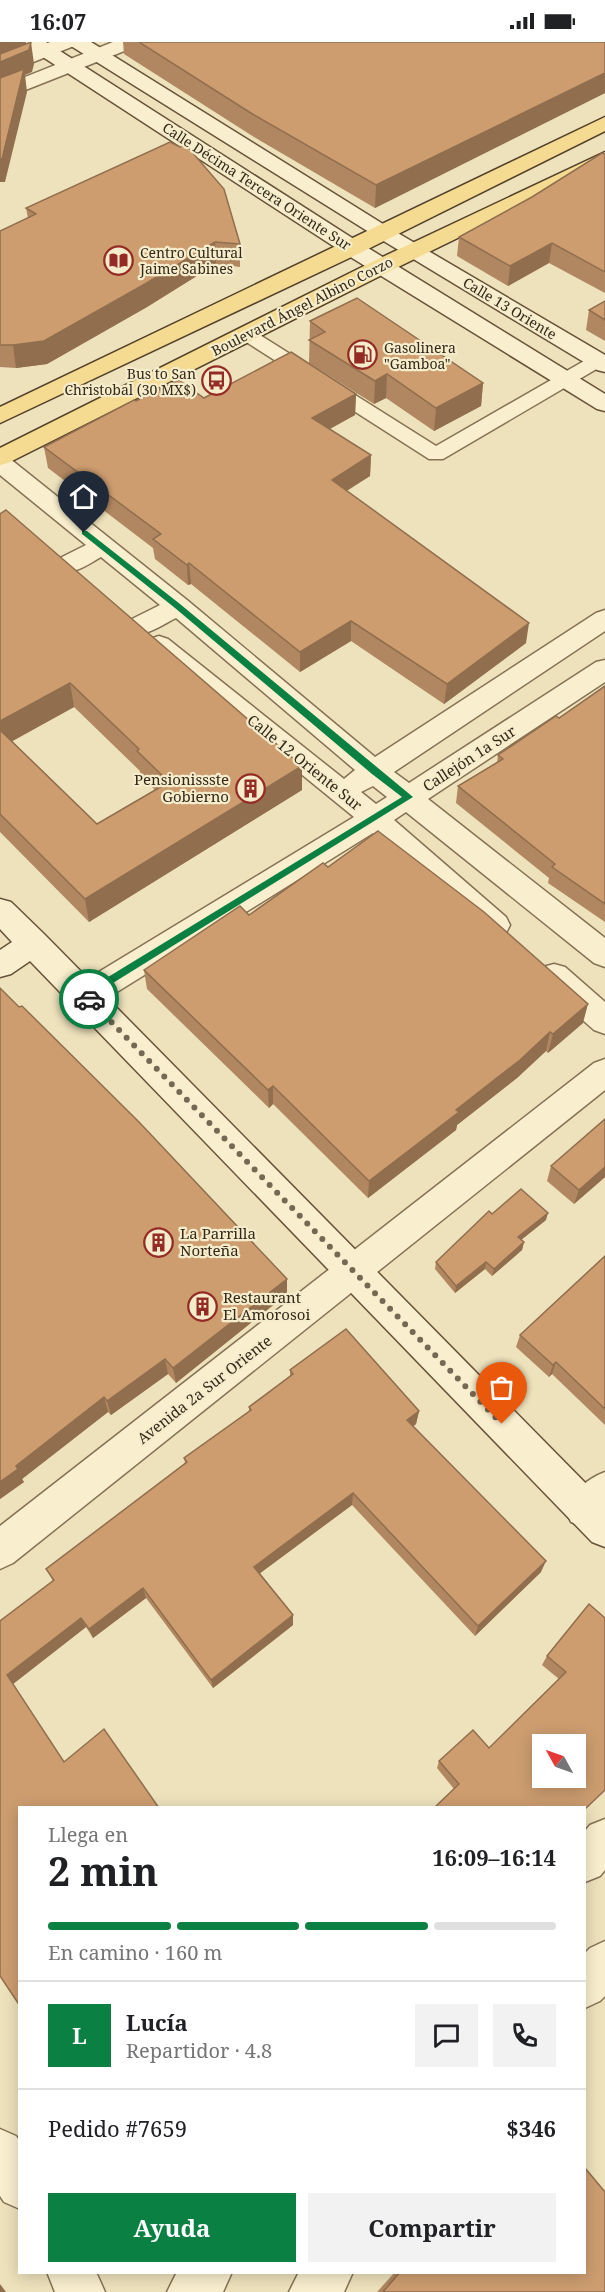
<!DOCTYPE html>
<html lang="es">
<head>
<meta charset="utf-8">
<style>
	:root { --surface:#fff; --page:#f2f2f2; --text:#202124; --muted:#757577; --line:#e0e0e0; --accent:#0b8043 }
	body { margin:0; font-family:"Noto Serif",serif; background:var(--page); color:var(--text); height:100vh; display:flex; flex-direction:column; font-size:22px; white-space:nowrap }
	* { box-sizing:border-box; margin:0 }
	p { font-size:20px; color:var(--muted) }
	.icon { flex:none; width:33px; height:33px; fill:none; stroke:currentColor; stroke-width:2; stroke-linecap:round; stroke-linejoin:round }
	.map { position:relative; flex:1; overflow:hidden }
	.panel { position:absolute; left:18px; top:1764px; width:568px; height:468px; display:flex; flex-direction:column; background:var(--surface); border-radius:0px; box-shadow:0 3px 15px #0003 }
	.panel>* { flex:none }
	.needle { width:39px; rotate:310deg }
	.fabs { position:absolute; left:532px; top:1692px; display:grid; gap:12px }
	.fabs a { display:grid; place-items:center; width:54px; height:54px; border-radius:0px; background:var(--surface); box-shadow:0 3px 15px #0003; font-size:30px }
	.pin { position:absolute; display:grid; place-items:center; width:51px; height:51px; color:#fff; margin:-62px -26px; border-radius:50% 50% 50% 0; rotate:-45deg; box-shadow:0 0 6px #0007 }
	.pin .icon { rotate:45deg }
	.courier { position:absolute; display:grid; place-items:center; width:60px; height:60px; margin:-30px; border:4px solid #0b8043; border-radius:50%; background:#fff; color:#222; box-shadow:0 2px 8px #0007 }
	.head em { font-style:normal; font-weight:700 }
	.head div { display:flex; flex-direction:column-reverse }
	.head { display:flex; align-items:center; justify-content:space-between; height:102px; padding:0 30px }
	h1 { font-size:39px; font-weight:700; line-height:45px }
	.bar { display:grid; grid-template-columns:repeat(4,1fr); gap:9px 6px; align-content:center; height:72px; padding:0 30px }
	.bar i { height:8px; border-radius:4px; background:var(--line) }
	.bar .on { background:var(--accent) }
	.bar p { grid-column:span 4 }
	.line { display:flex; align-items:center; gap:15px; padding:0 30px; border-top:2px solid var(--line) }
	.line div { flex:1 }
	.round { display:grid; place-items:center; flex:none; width:63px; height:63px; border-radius:0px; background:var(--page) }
	.cta { display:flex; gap:12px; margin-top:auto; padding:12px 30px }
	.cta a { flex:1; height:69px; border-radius:0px; background:var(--accent); color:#fff; font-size:24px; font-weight:700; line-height:69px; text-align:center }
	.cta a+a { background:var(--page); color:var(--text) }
	.status { display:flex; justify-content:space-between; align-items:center; height:42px; padding:0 30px; background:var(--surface); direction:ltr }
	.status svg { height:16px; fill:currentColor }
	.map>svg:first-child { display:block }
</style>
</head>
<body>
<div class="status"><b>16:07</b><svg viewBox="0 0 49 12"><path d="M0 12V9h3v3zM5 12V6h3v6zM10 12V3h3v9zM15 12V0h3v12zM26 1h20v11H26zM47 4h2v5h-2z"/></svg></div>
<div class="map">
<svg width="605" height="2250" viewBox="0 0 605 2250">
	<rect width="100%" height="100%" fill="#eee2bc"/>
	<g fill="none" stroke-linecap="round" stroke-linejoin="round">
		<defs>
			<path id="lane" d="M246 286 252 288 436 404 591 315H605V322L443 417H429L240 296 237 292 240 288Z"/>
			<g id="street">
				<path d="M50 0H76L74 4 0 33V20Z"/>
				<path d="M113 0H139L137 4 0 58V45Z"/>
				<path d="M0 413 9 416 187 558 375 715 596 571 605 568V589L394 730 409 741 596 620 605 618V640L428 757 605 896V925L594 921 406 770 394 778 506 875 510 883 506 891 495 895 484 891 373 791 96 963 85 966 74 963 70 954 74 945 354 775 150 609 146 603 150 597 159 594 168 597 344 737 355 728 176 576C160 584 145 596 128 591L124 585 128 579 160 563 101 515C87 523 74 533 58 529L54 523 58 517 86 503 0 433ZM373 744 387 755 376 762 361 750Z"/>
				<path d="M554 922 565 925 605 960V992L594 988 543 943 539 934 543 925Z"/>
				<path d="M605 1017V1048L13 1521 0 1527V1484L594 1021Z"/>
				<path d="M605 1430V1473L597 1480 584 1485 571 1480 565 1467C573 1449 587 1437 605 1430Z"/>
				<path d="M605 1777V1828L600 1834 585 1840V1789L590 1783Z"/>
				<path d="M605 1899V1954L600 1959 585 1966V1911L590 1906Z"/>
				<path d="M0 2087 16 2094 20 2100V2167L4 2160 0 2154Z"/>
				<path d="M47 2230H96L105 2250H55Z"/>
				<path d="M177 2230H232L223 2250H167Z"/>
				<path d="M299 2230H353L344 2250H289Z"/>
			</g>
			<g id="secondary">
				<path d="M24 0H46L360 201 605 352V369L597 367 344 211 26 4Z"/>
				<path d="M69 0H91L391 187 605 313V330L597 328 377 195 71 4Z"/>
				<path d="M0 857 11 860 45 893 605 1461V1505L592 1500 30 919 11 932 0 935V908L12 900 0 887Z"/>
			</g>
			<g id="primary">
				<path d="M605 75V89L360 211 0 381V365Z"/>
				<path d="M605 110V124L390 229 8 421 0 423V406L374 219Z"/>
			</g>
		</defs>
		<use href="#lane" stroke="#857255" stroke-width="3"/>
		<use href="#street" stroke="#857255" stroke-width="3"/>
		<use href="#secondary" stroke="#675339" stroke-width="3"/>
		<use href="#primary" stroke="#523f2a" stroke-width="3"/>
		<use href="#lane" fill="#f9efce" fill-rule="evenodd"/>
		<use href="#street" fill="#f9efce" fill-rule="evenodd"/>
		<use href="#secondary" fill="#f9efce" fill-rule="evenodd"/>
		<use href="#primary" fill="#f4db91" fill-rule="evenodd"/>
	</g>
	<g fill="#b08760" fill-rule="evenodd">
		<path d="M123 0H605V51L375 166 254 95 124 12Z"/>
		<path d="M605 112V251L549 221 508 244 457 214 459 195 532 155Z"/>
		<path d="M26 166 240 202V225L216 222 147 265 47 322 16 326 0 325V189L28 176Z"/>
		<path d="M605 259V299L586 288 589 268Z"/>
		<path d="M310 279 483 341 481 364 434 389 386 356 374 362 309 321Z"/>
		<path d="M356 352 355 373 329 387 371 413 370 434 347 449 526 601 444 662 351 599 300 630 191 542 188 543 155 517 153 506 48 426 44 405 136 359 204 356Z"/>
		<path d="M0 472 302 748 89 880 0 790ZM74 665 140 729V733L155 748 97 782 12 699Z"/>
		<path d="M605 644V880L548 841 549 836 456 761 458 744 497 720 498 713 559 676Z"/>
		<path d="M328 825 583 981 548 1011 546 1009 517 1036 457 1083 456 1088 368 1156 273 1062 269 1066 147 947 144 928 249 873Z"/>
		<path d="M0 946 287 1237V1252L176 1341 168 1332 111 1373 108 1370 22 1437 24 1440 0 1457Z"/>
		<path d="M605 1077V1135L574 1162 547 1139 551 1124Z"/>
		<path d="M492 1172 546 1178 521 1198 524 1200 522 1208 492 1234 485 1227 455 1251 435 1227 436 1220Z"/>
		<path d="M605 1214V1383L552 1332 549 1335 516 1305 520 1293Z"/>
		<path d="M290 1328 419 1369 416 1382 413 1384 541 1530 475 1594 352 1463 260 1531 293 1573V1583L213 1646 146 1556 93 1596 86 1585 13 1642 0 1579 53 1539 46 1527 185 1421 184 1416 249 1369V1365L290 1334Z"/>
		<path d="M589 1562 585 1766 454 1747 437 1726 439 1719 489 1706 559 1637 542 1623 547 1614Z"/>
		<path d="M395 2230H585L605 2250H377Z"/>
	</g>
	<g fill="#906e4e">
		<path d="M0 0H26V7L0 19Z"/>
		<path d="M31 0 34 22 32 30 25 33 27 50 5 140H0V20Z"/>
		<path d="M605 31V51L375 166 376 143Z"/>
		<path d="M215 200 216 222 147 265 47 322 16 326 13 303Z"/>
		<path d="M552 201 549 221 508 244 510 224Z"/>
		<path d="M387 332 386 356 374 362 375 339Z"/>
		<path d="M483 341 481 364 434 389 436 366Z"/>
		<path d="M356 352 355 373 312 397V376Z"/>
		<path d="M371 413 370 434 331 458 332 438Z"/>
		<path d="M189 521 191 542 188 543 187 523Z"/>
		<path d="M351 579V599L300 630V610Z"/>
		<path d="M529 581 526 601 444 662 447 642Z"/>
		<path d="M70 641 74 665 0 706V679Z"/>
		<path d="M302 724V748L89 880 85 857Z"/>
		<path d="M588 962 583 981 548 1011 553 992Z"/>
		<path d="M550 990 546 1009 517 1036 457 1083 456 1088 368 1156 369 1139Z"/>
		<path d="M273 1044V1062L269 1066 268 1048Z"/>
		<path d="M605 1125V1135L574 1162 579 1148Z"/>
		<path d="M548 1171 546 1178 516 1202 518 1195Z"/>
		<path d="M524 1200 522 1208 492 1234 494 1227Z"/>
		<path d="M486 1220 485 1227 455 1251 456 1244Z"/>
		<path d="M287 1237V1252L176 1341 173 1326Z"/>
		<path d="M165 1317 168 1332 111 1373 107 1359Z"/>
		<path d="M556 1320 552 1332 549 1335 553 1323Z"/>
		<path d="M104 1355 108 1370 22 1437 24 1440 0 1457V1440L16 1424Z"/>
		<path d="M419 1369 416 1382 405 1391 407 1378Z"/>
		<path d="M353 1451 352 1463 255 1535 254 1525Z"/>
		<path d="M546 1519 541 1530 475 1594 478 1584Z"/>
		<path d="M143 1546 146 1556 93 1596 89 1587Z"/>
		<path d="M293 1573V1583L213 1646 211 1638Z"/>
		<path d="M81 1576 86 1585 13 1642 7 1633Z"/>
		<path d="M0 2242 6 2250H0Z"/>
	</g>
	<g fill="#cd9d70" stroke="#906e4e" stroke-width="1.5" fill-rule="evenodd">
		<path d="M31 0 29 8 0 20V12Z"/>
		<path d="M139 0H605V31L376 143 254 73Z"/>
		<path d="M24 27 2 117H0V36Z"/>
		<path d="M170 100 180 105 186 103 224 147 240 202 215 200 145 242 44 299 13 303H0V189L36 172 26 166Z"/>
		<path d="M602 111 605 112V230L552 201 510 224 459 195 532 155Z"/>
		<path d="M357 256 483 341 436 366 387 332 375 339 309 298 325 290 310 279Z"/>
		<path d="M605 259V278L589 268Z"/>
		<path d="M291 310 356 352 312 376 371 413 332 438 529 581 447 642 351 579 300 610 189 521 187 523 153 497 161 492 44 405 134 358 136 359 179 338 204 356Z"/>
		<path d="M6 468 302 724 85 857 0 772V688L97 782 169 740 137 709 139 707 70 641 0 679V472Z"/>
		<path d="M605 644V862L552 825 555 822 458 744 503 717 498 713 556 674 559 676Z"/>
		<path d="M378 789 484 870 588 962 553 992 550 990 520 1018 456 1068 459 1070 369 1139 273 1044 268 1048 144 928 240 864 249 873 323 821 328 825Z"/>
		<path d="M0 946 19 965 22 964 139 1080 287 1237 173 1326 165 1317 107 1359 104 1355 16 1424 18 1427 0 1440Z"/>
		<path d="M605 1077V1125L579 1148 551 1124Z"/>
		<path d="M521 1147 548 1171 518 1195 524 1200 494 1227 486 1220 456 1244 436 1220 489 1169 492 1172Z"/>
		<path d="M605 1214V1367L556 1320 553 1323 520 1293Z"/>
		<path d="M346 1287 419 1369 407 1378 546 1519 478 1584 353 1451 254 1525 293 1573 211 1638 143 1546 89 1587 81 1576 7 1633 64 1720 104 1687 159 1766H20V1964L0 1934V1579L54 1538 46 1527 187 1420 184 1416 251 1368 249 1365 293 1332 290 1328Z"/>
		<path d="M589 1562 605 1576V1748L585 1767V1766H434L459 1742 439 1719 473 1688 489 1706 566 1630 547 1614ZM543 1702H576V1736H543Z"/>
		<path d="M585 2126 605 2150V2250H383L400 2230H585Z"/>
	</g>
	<path fill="#0b8043" d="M82 489H87L180 562 413 755 92 954 94 957 89 961 82 956V951L402 755 372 732 175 566 82 492Z"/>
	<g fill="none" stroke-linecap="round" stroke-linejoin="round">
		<path stroke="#756953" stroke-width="6" stroke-dasharray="0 10.8" d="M89 957 502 1382"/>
	</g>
	<defs>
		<symbol id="library-ring" viewBox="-11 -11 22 22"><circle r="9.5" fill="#f5eccb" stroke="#952b25" stroke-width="1.5"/><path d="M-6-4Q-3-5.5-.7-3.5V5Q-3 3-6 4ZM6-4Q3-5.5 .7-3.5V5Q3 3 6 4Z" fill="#952b25"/></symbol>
		<symbol id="fuel-ring" viewBox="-11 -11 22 22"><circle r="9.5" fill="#f5eccb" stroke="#952b25" stroke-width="1.5"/><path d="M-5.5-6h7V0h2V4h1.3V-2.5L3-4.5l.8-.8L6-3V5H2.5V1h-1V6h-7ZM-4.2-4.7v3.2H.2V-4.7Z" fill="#952b25"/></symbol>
		<symbol id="bus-ring" viewBox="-11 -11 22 22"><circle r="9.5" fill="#f5eccb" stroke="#952b25" stroke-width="1.5"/><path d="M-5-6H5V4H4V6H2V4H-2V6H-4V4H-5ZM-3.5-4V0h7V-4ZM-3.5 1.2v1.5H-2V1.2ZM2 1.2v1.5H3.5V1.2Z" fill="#952b25"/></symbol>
		<symbol id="building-ring" viewBox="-11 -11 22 22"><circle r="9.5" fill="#f5eccb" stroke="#952b25" stroke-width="1.5"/><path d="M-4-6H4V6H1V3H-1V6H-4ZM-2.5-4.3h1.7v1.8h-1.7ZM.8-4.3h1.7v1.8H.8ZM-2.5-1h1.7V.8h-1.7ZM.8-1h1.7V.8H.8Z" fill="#952b25"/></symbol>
	</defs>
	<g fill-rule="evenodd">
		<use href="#library-ring" x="102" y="202" width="33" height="33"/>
		<use href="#fuel-ring" x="346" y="296" width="33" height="33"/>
		<use href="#bus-ring" x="200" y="322" width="33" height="33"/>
		<use href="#building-ring" x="234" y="730" width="33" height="33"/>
		<use href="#building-ring" x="142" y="1184" width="33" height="33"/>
		<use href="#building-ring" x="186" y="1248" width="33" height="33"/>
	</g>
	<g text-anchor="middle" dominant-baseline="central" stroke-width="4.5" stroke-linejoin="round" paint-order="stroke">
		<g font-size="14" fill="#34281a" stroke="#f5eccb">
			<text transform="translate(257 144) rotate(33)">Calle Décima Tercera Oriente Sur</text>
			<text transform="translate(302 264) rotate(-27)">Boulevard Ángel Albino Corzo</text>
			<text transform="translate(510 266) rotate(31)">Calle 13 Oriente</text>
		</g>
		<g font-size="14" fill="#34281a" stroke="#f5eccb" text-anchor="start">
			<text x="140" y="210">Centro Cultural<tspan x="140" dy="16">Jaime Sabines</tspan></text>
			<text x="384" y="305">Gasolinera<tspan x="384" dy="16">"Gamboa"</tspan></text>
			<text x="196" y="331" text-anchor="end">Bus to San<tspan x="196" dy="16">Christobal (30 MX$)</tspan></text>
		</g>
		<g font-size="15" fill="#34281a" stroke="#f5eccb">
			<text transform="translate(469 716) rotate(-33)">Callejón 1a Sur</text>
			<text transform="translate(305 720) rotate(39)">Calle 12 Oriente Sur</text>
			<text transform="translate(204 1347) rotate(-38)">Avenida 2a Sur Oriente</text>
		</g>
		<g font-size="15" fill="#34281a" stroke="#f5eccb" text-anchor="start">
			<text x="229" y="737" text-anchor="end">Pensionissste<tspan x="229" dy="17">Gobierno</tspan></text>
			<text x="180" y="1191">La Parrilla<tspan x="180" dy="17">Norteña</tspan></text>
			<text x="223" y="1255">Restaurant<tspan x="223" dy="17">El Amorosoi</tspan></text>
		</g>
	</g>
</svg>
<div class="fabs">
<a><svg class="needle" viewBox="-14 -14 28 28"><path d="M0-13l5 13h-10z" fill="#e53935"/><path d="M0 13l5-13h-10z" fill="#757577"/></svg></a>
</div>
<div class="pin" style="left:502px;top:1382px;background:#ea580c"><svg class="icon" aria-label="bag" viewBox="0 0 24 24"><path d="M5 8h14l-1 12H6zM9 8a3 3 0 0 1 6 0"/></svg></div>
<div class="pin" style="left:84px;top:491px;background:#1f2937"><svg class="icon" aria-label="home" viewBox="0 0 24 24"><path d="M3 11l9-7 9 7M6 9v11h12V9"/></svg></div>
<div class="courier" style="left:89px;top:957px"><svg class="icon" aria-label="car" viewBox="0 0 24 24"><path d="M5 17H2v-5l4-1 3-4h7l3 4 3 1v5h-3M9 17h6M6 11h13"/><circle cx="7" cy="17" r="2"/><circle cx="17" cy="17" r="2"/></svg></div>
<section class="panel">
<div class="head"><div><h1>2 min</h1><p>Llega en</p></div><em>16:09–16:14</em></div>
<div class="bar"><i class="on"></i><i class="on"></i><i class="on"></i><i></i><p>En camino · 160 m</p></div>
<div class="line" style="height:108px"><b class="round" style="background:var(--accent);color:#fff">L</b><div><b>Lucía</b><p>Repartidor · 4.8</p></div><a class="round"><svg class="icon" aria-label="chat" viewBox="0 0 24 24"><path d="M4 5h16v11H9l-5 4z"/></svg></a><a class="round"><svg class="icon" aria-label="phone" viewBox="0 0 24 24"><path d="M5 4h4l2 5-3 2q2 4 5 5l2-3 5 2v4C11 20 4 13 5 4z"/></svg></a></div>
<div class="line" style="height:78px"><div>Pedido #7659</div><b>$346</b></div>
<div class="cta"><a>Ayuda</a><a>Compartir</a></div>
</section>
</div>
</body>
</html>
